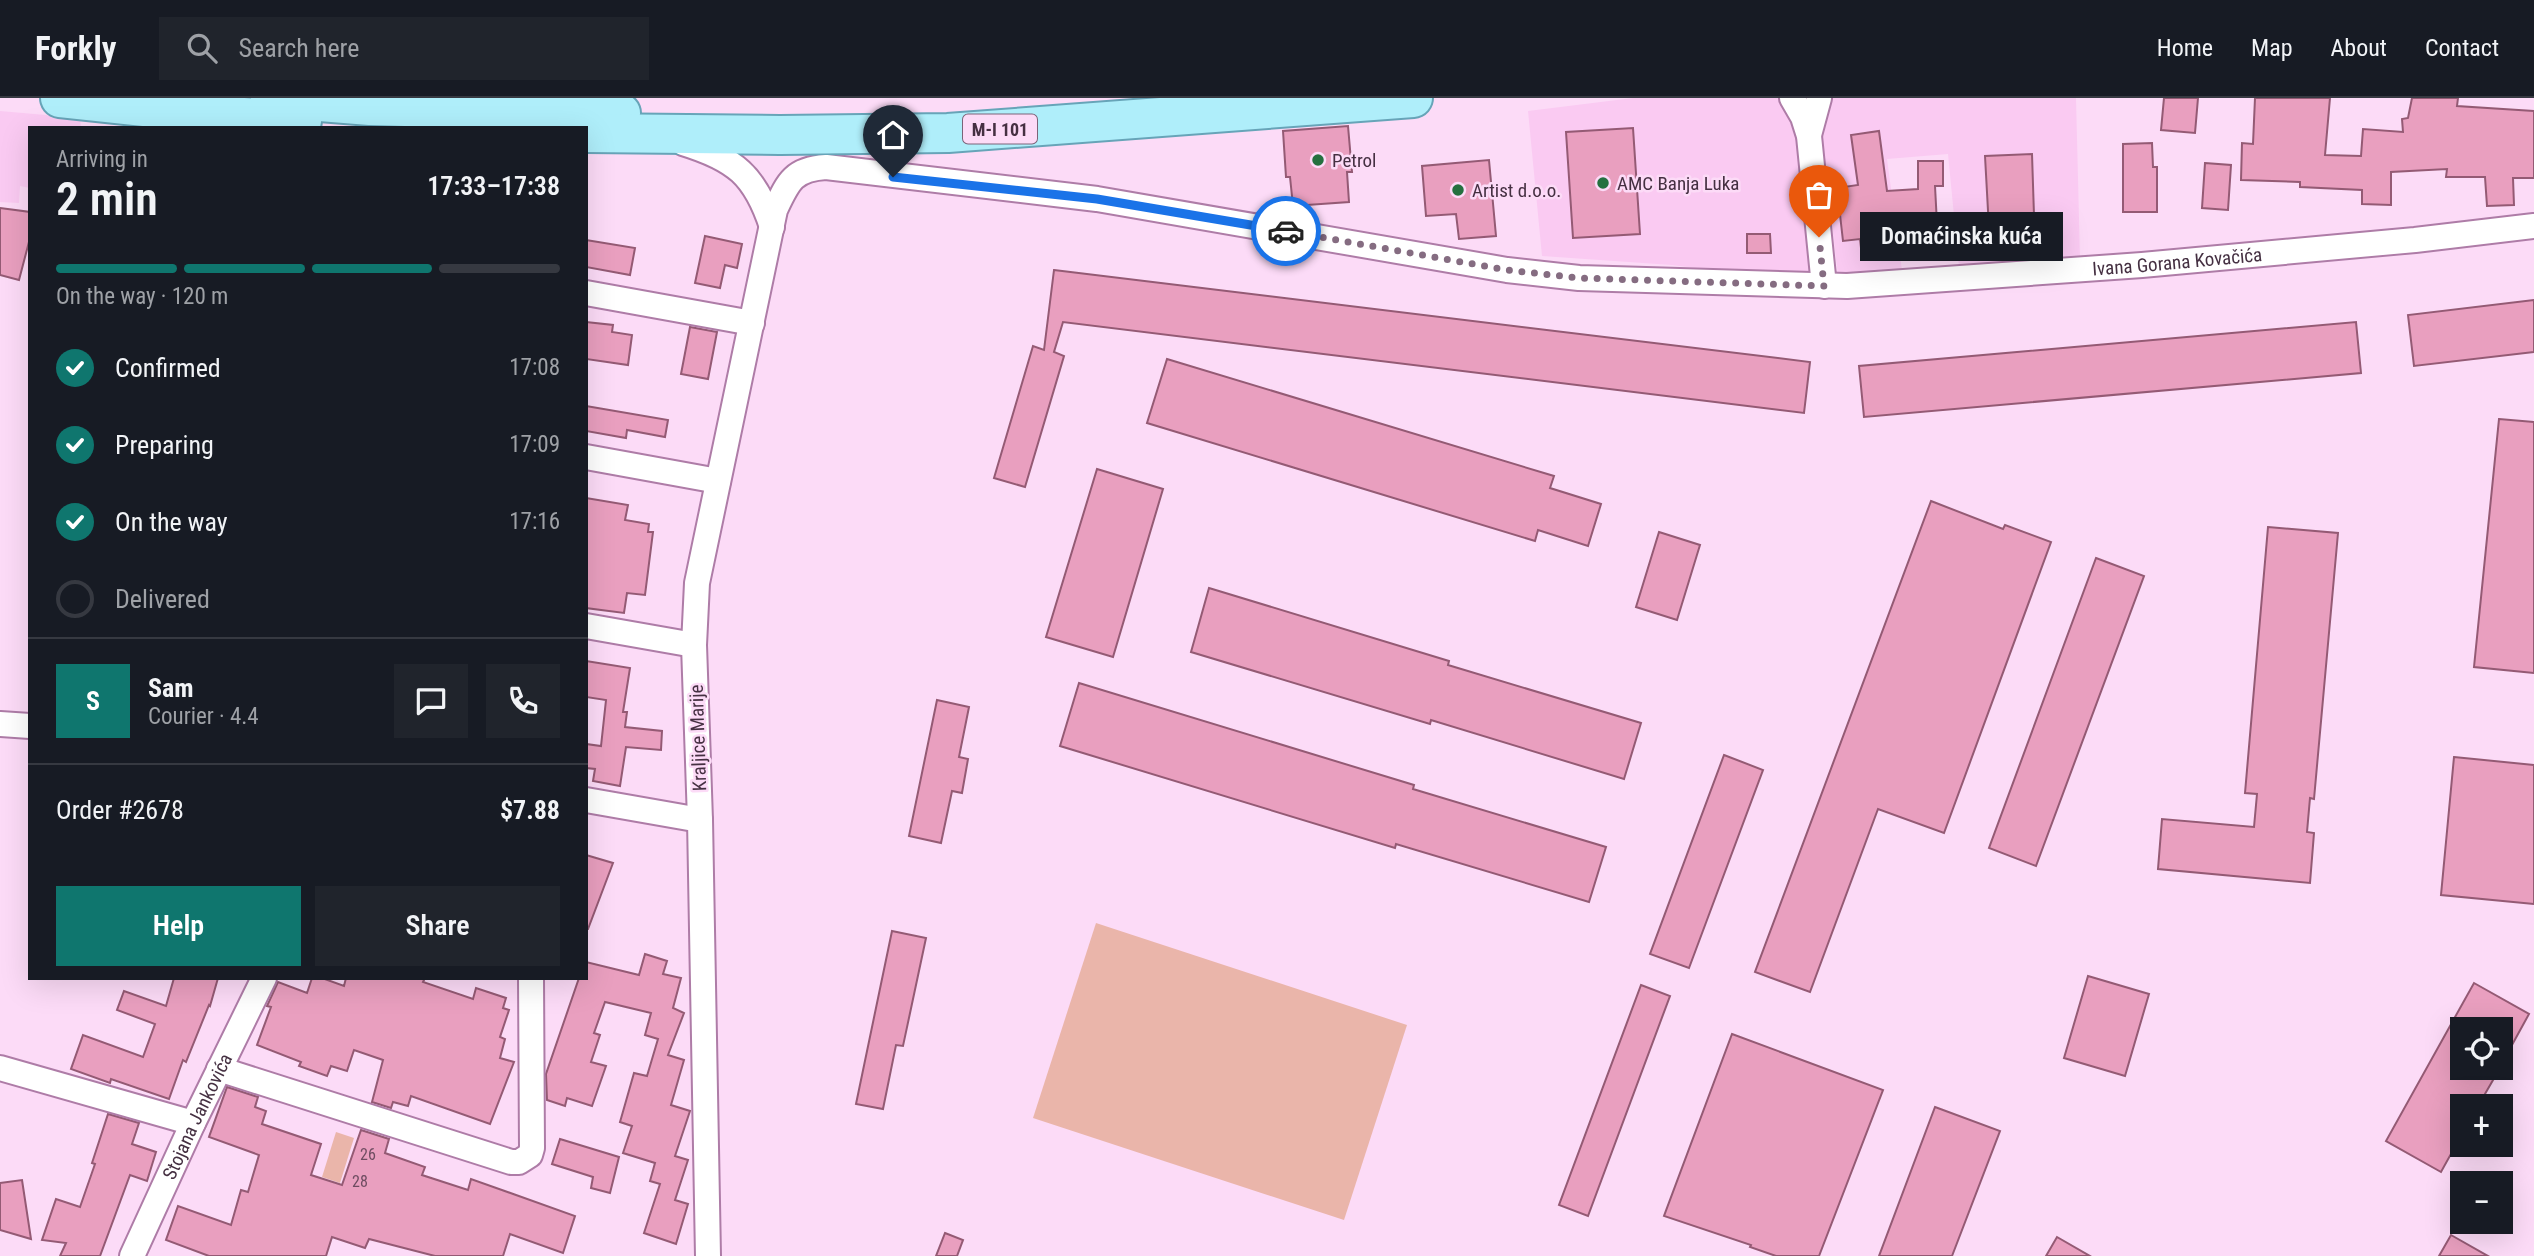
<!DOCTYPE html>
<html lang="en">
<head>
<meta charset="utf-8">
<style>
	:root { --surface:#171b24; --page:#20242c; --text:#f1f3f6; --muted:#9ea1a6; --line:#363941; --accent:#0f766e }
	body { margin:0; font-family:"Roboto Condensed",sans-serif; background:var(--page); color:var(--text); height:100vh; display:flex; flex-direction:column; font-size:26px; white-space:nowrap }
	* { box-sizing:border-box; margin:0 }
	p { font-size:23px; color:var(--muted) }
	.icon { flex:none; width:38px; height:38px; fill:none; stroke:currentColor; stroke-width:2; stroke-linecap:round; stroke-linejoin:round }
	.map { position:relative; flex:1; overflow:hidden }
	.drawer { position:absolute; left:28px; top:28px; width:560px; height:854px; display:flex; flex-direction:column; background:var(--surface); border-radius:0px; box-shadow:0 7px 28px #0002 }
	.drawer>* { flex:none }
	.fabs { position:absolute; left:2450px; top:919px; display:grid; gap:14px }
	.fabs a { display:grid; place-items:center; width:63px; height:63px; border-radius:0px; background:var(--surface); box-shadow:0 7px 28px #0002; font-size:35px }
	.pin { position:absolute; display:grid; place-items:center; width:60px; height:60px; color:#fff; margin:-72px -30px; border-radius:50% 50% 50% 0; rotate:-45deg; box-shadow:0 0 7px #0007 }
	.pin .icon { rotate:45deg }
	.courier { position:absolute; display:grid; place-items:center; width:70px; height:70px; margin:-35px; border:5px solid #1a73e8; border-radius:50%; background:#fff; color:#222; box-shadow:0 2px 9px #0007 }
	.bubble { position:absolute; height:49px; border-radius:0px; background:var(--surface); box-shadow:0 7px 28px #0002; font-size:23px; font-weight:600; line-height:49px; text-align:center }
	.summary em { font-style:normal; font-weight:600 }
	.summary div { display:flex; flex-direction:column-reverse }
	.summary { display:flex; align-items:center; justify-content:space-between; height:119px; padding:0 28px }
	h1 { font-size:46px; font-weight:600; line-height:52px }
	.bar { display:grid; grid-template-columns:repeat(4,1fr); gap:10px 7px; align-content:center; height:84px; padding:0 28px }
	.bar i { height:9px; border-radius:5px; background:var(--line) }
	.bar .selected { background:var(--accent) }
	.bar p { grid-column:span 4 }
	.line { display:flex; align-items:center; gap:18px; padding:0 28px; border-top:2px solid var(--line) }
	.line div { flex:1 }
	.round { display:grid; place-items:center; flex:none; width:74px; height:74px; border-radius:0px; background:var(--page) }
	ol { padding:0 28px; list-style:none }
	li { display:flex; align-items:center; gap:21px; height:77px }
	li p { margin-inline-start:auto }
	li .icon { padding:7px; border-radius:50%; background:var(--accent); color:#fff; stroke-width:4 }
	li:last-child { color:var(--muted) }
	li i { width:38px; height:38px; border:4px solid var(--line); border-radius:50% }
	.primary-button { display:flex; gap:14px; margin-top:auto; padding:14px 28px }
	.primary-button a { flex:1; height:80px; border-radius:0px; background:var(--accent); color:#fff; font-size:28px; font-weight:600; line-height:80px; text-align:center }
	.primary-button a+a { background:var(--page); color:var(--text) }
	header { display:flex; align-items:center; gap:42px; box-sizing:border-box; height:98px; padding:0 35px; background:var(--surface); border-bottom:2px solid var(--line) }
	header strong { font-size:33px }
	nav { display:flex; gap:38px; margin-inline-start:auto; font-size:24px }
	.search { width:490px; height:63px; background:var(--page); display:flex; align-items:center; gap:18px; box-sizing:border-box; padding:0 24px; border-radius:0px; color:var(--muted); font-size:26px }
	.map>svg:first-child { display:block }
</style>
</head>
<body>
<header>
<strong>Forkly</strong>
<div class="search"><svg class="icon" aria-label="search" viewBox="0 0 24 24"><circle cx="10" cy="10" r="6"/><path d="M15 15l6 6"/></svg>Search here</div>
<nav><a>Home</a><a>Map</a><a>About</a><a>Contact</a></nav>
</header>
<div class="map">
<svg width="2534" height="1158" viewBox="0 0 2534 1158">
	<rect width="100%" height="100%" fill="#fcdbf7"/>
	<g fill="#facaf2">
		<path d="M1633 0H1778L1787 5 1795 18 1815 175H1732L1672 167 1542 158 1528 13Z"/>
		<path d="M1832 0H2076L2080 161 1959 169 1948 56 1887 61 1902 172 1838 178 1822 44Z"/>
		<path d="M0 13 80 20 81 30H30V90L20 88 19 105 0 104Z"/>
	</g>
	<g fill="#eab5aa">
		<path d="M1096 825 1407 927 1344 1122 1033 1020Z"/>
		<path d="M336 1034 354 1040 340 1085 322 1079Z"/>
	</g>
	<g fill="#e99fbf" stroke="#945a74" stroke-width="2">
		<path d="M2164 0H2198L2195 35 2161 32Z"/>
		<path d="M2255 0H2330L2325 57 2361 58 2363 31 2403 34 2402 21 2408 20 2412 0H2458L2457 8 2534 13V80H2513L2514 107 2487 108 2485 79H2446L2447 71 2391 74V107L2362 106V92L2300 89V84L2241 82 2242 45 2253 46Z"/>
		<path d="M1348 28 1352 74H1347L1349 104 1293 108 1290 79H1286L1283 33Z"/>
		<path d="M1633 30 1640 136 1573 140 1566 34Z"/>
		<path d="M1879 33 1887 93 1918 91V63H1943V88H1935L1937 126 1885 129 1888 156 1862 159 1860 141 1843 143 1837 90 1858 87 1851 37Z"/>
		<path d="M2152 45 2153 69H2157V114H2123V46Z"/>
		<path d="M2032 56 2035 148 1990 149 1985 58Z"/>
		<path d="M1489 62 1496 138 1459 141 1456 116 1426 118 1422 68Z"/>
		<path d="M2205 65 2231 67 2228 112 2202 110Z"/>
		<path d="M0 110 30 114V140L19 182 0 177Z"/>
		<path d="M1747 136H1770L1771 155H1747Z"/>
		<path d="M705 138 742 146 737 170 725 167 720 190 695 185Z"/>
		<path d="M586 142 635 150 630 177 586 169Z"/>
		<path d="M1054 172 1810 264 1804 315 1063 224 1054 254 1064 258 1025 389 994 380 1033 248 1044 252Z"/>
		<path d="M2534 202V254L2414 268 2408 217Z"/>
		<path d="M586 224 613 227 612 234 632 237 628 267 586 261Z"/>
		<path d="M2356 224 2361 275 1864 319 1859 268Z"/>
		<path d="M690 229 717 234 708 281 681 276Z"/>
		<path d="M1167 261 1554 378 1550 390 1601 406 1588 448 1538 432 1535 443 1147 325Z"/>
		<path d="M586 308 668 322 665 339 627 332 626 340 586 333Z"/>
		<path d="M2499 321 2534 324V575L2474 569Z"/>
		<path d="M1097 371 1163 391 1113 559 1046 539Z"/>
		<path d="M586 400 628 407 625 422 649 426 648 434H653L645 497 627 495 624 515 586 510Z"/>
		<path d="M1931 403 2003 431 2005 427 2051 444 1944 735 1878 711 1810 894 1755 874Z"/>
		<path d="M2268 429 2338 435 2314 701 2310 700 2307 734 2314 735 2310 785 2158 771 2162 721 2254 729 2257 696 2245 695Z"/>
		<path d="M1659 434 1700 447 1677 522 1636 509Z"/>
		<path d="M2096 460 2144 478 2036 768 1989 750Z"/>
		<path d="M1209 490 1449 563 1448 567 1641 625 1624 681 1431 622 1430 626 1191 554Z"/>
		<path d="M586 563 630 570 623 614H627L625 629 662 633 661 652 626 649 620 688 593 683 595 671 586 670V646L601 648 606 602 586 599Z"/>
		<path d="M1079 585 1414 687 1413 691 1606 749 1589 804 1396 746 1395 750 1060 648Z"/>
		<path d="M937 602 969 609 959 659 968 661 962 695 952 693 941 745 909 738Z"/>
		<path d="M1724 657 1763 672 1689 870 1650 856Z"/>
		<path d="M2454 659 2534 667V806L2441 797Z"/>
		<path d="M586 757 613 765 588 831H586Z"/>
		<path d="M892 833 926 840 903 948 896 947 883 1011 856 1006Z"/>
		<path d="M645 856 667 863 663 876 681 880 673 910 684 915 668 957 684 962 671 1007 690 1013 675 1058 688 1062 675 1102 688 1106 676 1146 644 1135 660 1086 650 1083 655 1065 623 1055 632 1028 620 1024 634 975 647 978 658 941 645 937 651 915 605 904 594 935 600 937 591 964 606 968 592 1008 567 1000 565 1008 547 1002 546 976 579 880H586V864L639 877Z"/>
		<path d="M2088 878 2149 896 2125 978 2064 960Z"/>
		<path d="M174 880H218L210 908 209 907 186 964 183 962 169 1001 111 981 110 985 71 971 83 937 143 959 155 926 117 912 124 893 166 908Z"/>
		<path d="M312 880H322L344 888 346 880H425L423 884 473 901 476 890 506 900 503 910 509 912 500 939 505 941 500 960 514 964 490 1026 411 998 408 1008 393 1004 391 1010 372 1004 383 962 354 952 347 973 331 968 327 978 299 968 301 964 257 947 271 909 267 908 278 884 307 895Z"/>
		<path d="M2474 885 2529 916 2501 967V931H2462V970H2500L2478 1008H2462V1036L2441 1074 2386 1043Z"/>
		<path d="M1641 887 1670 898 1588 1118 1559 1107Z"/>
		<path d="M1732 936 1883 992 1819 1158H1776L1750 1149 1751 1147 1664 1118Z"/>
		<path d="M227 989 258 999 255 1009 266 1013 262 1026 321 1046 311 1077 342 1087 361 1032 389 1041 385 1055 425 1069 422 1077 468 1092 471 1081 575 1118 563 1155 510 1136 503 1158H435L369 1141 365 1150 332 1139 326 1158H209L166 1142 178 1108 231 1127 241 1092 248 1094 259 1057 209 1039Z"/>
		<path d="M1935 1009 2000 1033 1952 1158H1879Z"/>
		<path d="M108 1016 139 1025 132 1046 156 1054 147 1083 130 1077 100 1158H60L66 1145 42 1142 56 1101 80 1109 95 1066 92 1065Z"/>
		<path d="M560 1041 619 1059 610 1095 591 1090 593 1079 552 1066Z"/>
		<path d="M22 1082 31 1141 0 1132V1085Z"/>
		<path d="M945 1135 963 1142 957 1158H936Z"/>
		<path d="M2451 1137 2488 1158H2439Z"/>
		<path d="M2057 1139 2090 1158H2046Z"/>
	</g>
	<g fill="none" stroke-linecap="round" stroke-linejoin="round">
		<defs>
			<g id="street">
				<path d="M1792 0 1803 19 1809 38 1824 188"/>
				<path d="M1809 37 1819 0"/>
				<path d="M683 45C735 61 755 77 772 129"/>
				<path d="M586 195 752 225"/>
				<path d="M586 359 718 383"/>
				<path d="M586 528 694 547"/>
				<path d="M0 626 30 628"/>
				<path d="M586 702 700 722"/>
				<path d="M0 970 193 1025"/>
				<path d="M219 971 511 1064H519L530 1057 532 1050 531 880"/>
				<path id="s1" d="M132 1158 193 1025 264 880"/>
				<path id="s2" d="M708 1158 700 722 694 547 697 485 775 112C788 84 793 71 826 69L1097 101 1507 172 1579 180 1847 188 2142 167 2415 142 2534 128"/>
			</g>
			<g id="primary">
				<path d="M60 0 229 18 302 23"/>
				<path d="M270 0 370 8 621 15"/>
				<path d="M586 35 780 37 948 35 1413 0"/>
			</g>
		</defs>
		<use href="#street" stroke="#ae7ca7" stroke-width="28"/>
		<use href="#primary" stroke="#67a4b8" stroke-width="42"/>
		<use href="#street" stroke="#fff" stroke-width="24"/>
		<use href="#primary" stroke="#afeefa" stroke-width="38"/>
	</g>
	<g fill="none" stroke-linecap="round" stroke-linejoin="round">
		<path stroke="#856c81" stroke-width="7" stroke-dasharray="0 12.6" d="M1286 133 1507 172 1579 180 1824 188 1819 139"/>
		<path stroke="#1a73e8" stroke-width="9" d="M893 79 1097 101 1286 133"/>
	</g>
	<g fill="#24703f" stroke="#fcdbf7" stroke-width="2.5">
		<circle cx="1318" cy="62" r="7"/>
		<circle cx="1603" cy="85" r="7"/>
		<circle cx="1458" cy="92" r="7"/>
	</g>
	<g text-anchor="middle" dominant-baseline="central" stroke-width="5" stroke-linejoin="round" paint-order="stroke">
		<g font-size="16" fill="#6e4c61">
			<text x="368" y="1056">26</text>
			<text x="360" y="1083">28</text>
		</g>
		<rect fill="#fcdbf7" stroke="#7c6378" stroke-width="2" x="963" y="16.5" width="74" height="29" rx="5"/>
		<g font-size="18" font-weight="bold" fill="#453042">
			<text x="1000" y="31">M-I 101</text>
		</g>
		<g font-size="19" fill="#453042" stroke="#fcdbf7" text-anchor="start">
			<text x="1332" y="62">Petrol</text>
			<text x="1617" y="85">AMC Banja Luka</text>
			<text x="1472" y="92">Artist d.o.o.</text>
		</g>
		<g font-size="19" fill="#453042" stroke="#fcdbf7">
			<text stroke="none"><textPath href="#s2" startOffset="2487">Ivana Gorana Kovačića</textPath></text>
			<text transform="translate(698 640) rotate(-92)">Kraljice Marije</text>
			<text stroke="none"><textPath href="#s1" startOffset="154">Stojana Jankovića</textPath></text>
		</g>
	</g>
</svg>
<div class="fabs">
<a><svg class="icon" aria-label="locate" viewBox="0 0 24 24"><circle cx="12" cy="12" r="6"/><path d="M12 2v4M12 18v4M2 12h4M18 12h4"/></svg></a>
<a>+</a>
<a>−</a>
</div>
<div class="pin" style="left:1819px;top:139px;background:#ea580c"><svg class="icon" aria-label="bag" viewBox="0 0 24 24"><path d="M5 8h14l-1 12H6zM9 8a3 3 0 0 1 6 0"/></svg></div>
<div class="pin" style="left:893px;top:79px;background:#1f2937"><svg class="icon" aria-label="home" viewBox="0 0 24 24"><path d="M3 11l9-7 9 7M6 9v11h12V9"/></svg></div>
<div class="courier" style="left:1286px;top:133px"><svg class="icon" aria-label="car" viewBox="0 0 24 24"><path d="M5 17H2v-5l4-1 3-4h7l3 4 3 1v5h-3M9 17h6M6 11h13"/><circle cx="7" cy="17" r="2"/><circle cx="17" cy="17" r="2"/></svg></div>
<div class="bubble" style="left:1860px;top:114px;width:203px">Domaćinska kuća</div>
<section class="drawer">
<div class="summary"><div><h1>2 min</h1><p>Arriving in</p></div><em>17:33–17:38</em></div>
<div class="bar"><i class="selected"></i><i class="selected"></i><i class="selected"></i><i></i><p>On the way · 120 m</p></div>
<ol>
<li><svg class="icon" aria-label="check" viewBox="0 0 24 24"><path d="M5 12l5 5 9-10"/></svg>Confirmed<p>17:08</p></li>
<li><svg class="icon" aria-label="check" viewBox="0 0 24 24"><path d="M5 12l5 5 9-10"/></svg>Preparing<p>17:09</p></li>
<li><svg class="icon" aria-label="check" viewBox="0 0 24 24"><path d="M5 12l5 5 9-10"/></svg>On the way<p>17:16</p></li>
<li><i></i>Delivered</li>
</ol>
<div class="line" style="height:126px"><b class="round" style="background:var(--accent);color:#fff">S</b><div><b>Sam</b><p>Courier · 4.4</p></div><a class="round"><svg class="icon" aria-label="chat" viewBox="0 0 24 24"><path d="M4 5h16v11H9l-5 4z"/></svg></a><a class="round"><svg class="icon" aria-label="phone" viewBox="0 0 24 24"><path d="M5 4h4l2 5-3 2q2 4 5 5l2-3 5 2v4C11 20 4 13 5 4z"/></svg></a></div>
<div class="line" style="height:91px"><div>Order #2678</div><b>$7.88</b></div>
<div class="primary-button"><a>Help</a><a>Share</a></div>
</section>
</div>
</body>
</html>
